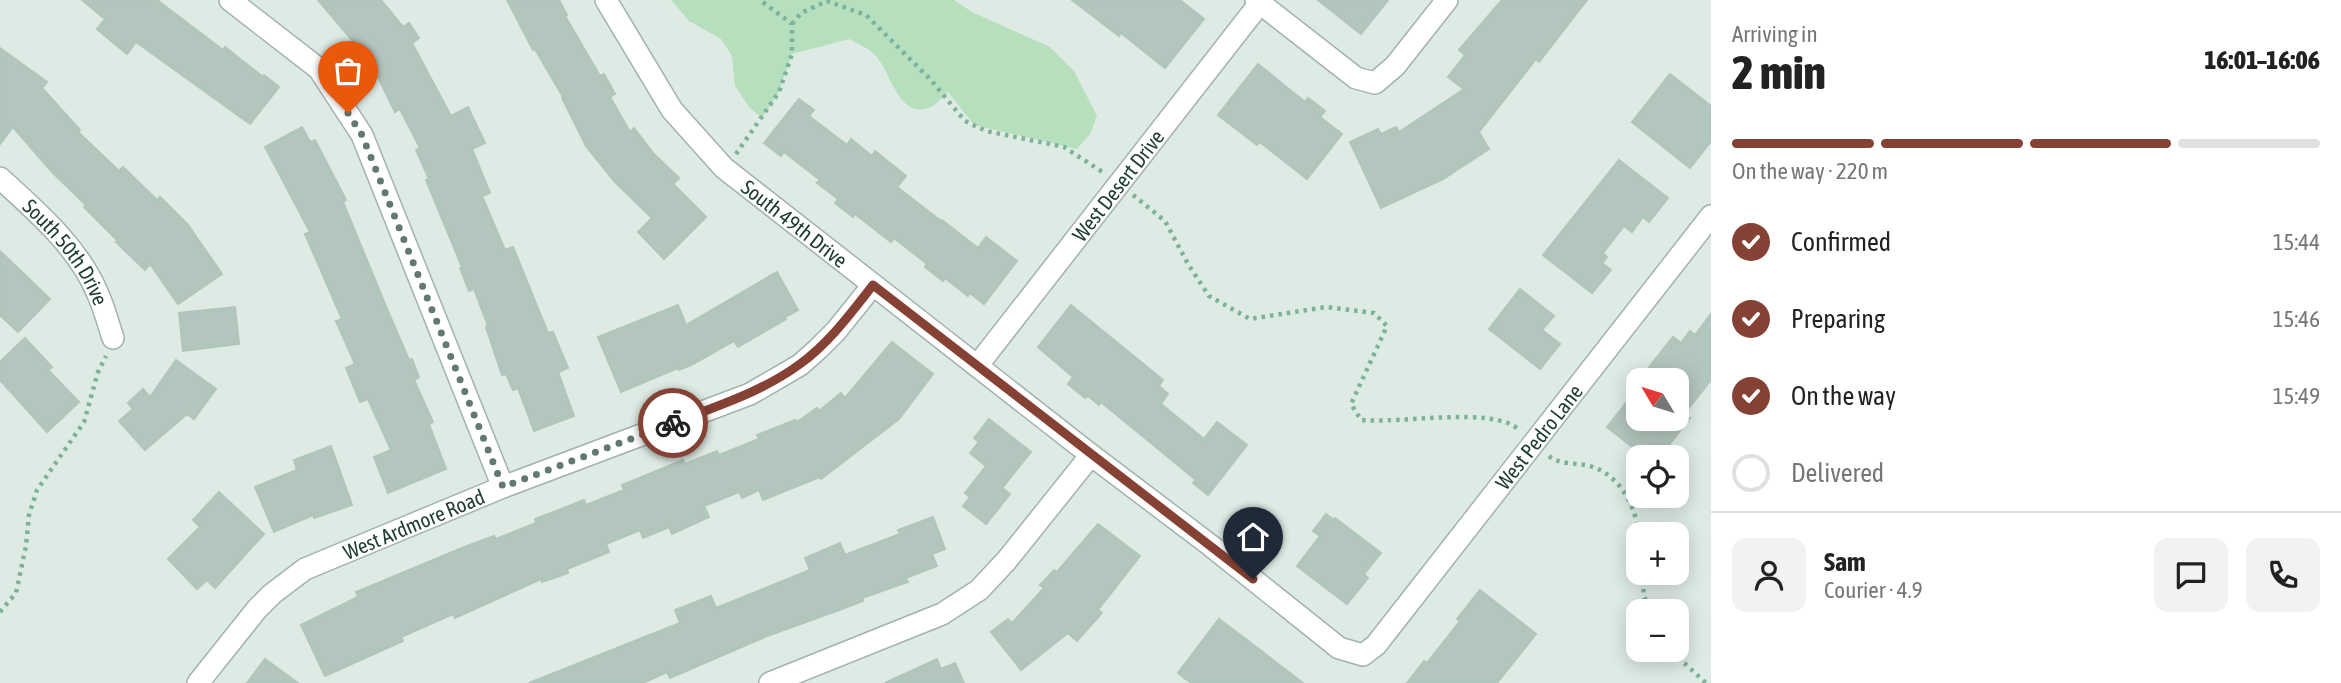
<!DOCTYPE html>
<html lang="en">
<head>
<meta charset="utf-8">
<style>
	:root { --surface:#fff; --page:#f2f2f2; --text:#222; --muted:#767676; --line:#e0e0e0; --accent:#854134 }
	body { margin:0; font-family:"Asap Condensed",sans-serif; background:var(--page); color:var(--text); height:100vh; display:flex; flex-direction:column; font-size:26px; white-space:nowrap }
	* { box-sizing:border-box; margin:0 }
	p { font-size:23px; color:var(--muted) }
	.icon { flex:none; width:38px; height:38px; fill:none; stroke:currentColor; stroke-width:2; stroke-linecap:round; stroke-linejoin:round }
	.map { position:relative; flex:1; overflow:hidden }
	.drawer { display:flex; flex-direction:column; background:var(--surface); width:630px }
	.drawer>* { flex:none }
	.needle { width:46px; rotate:308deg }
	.fabs { position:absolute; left:1626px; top:368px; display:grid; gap:14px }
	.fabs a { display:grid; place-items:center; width:63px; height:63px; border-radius:14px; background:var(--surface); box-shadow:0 4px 18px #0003; font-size:35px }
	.pin { position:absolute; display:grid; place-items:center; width:60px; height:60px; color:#fff; margin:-72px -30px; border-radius:50% 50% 50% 0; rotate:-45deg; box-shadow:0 0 7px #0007 }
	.pin .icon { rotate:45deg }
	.courier { position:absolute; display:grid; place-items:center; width:70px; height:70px; margin:-35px; border:5px solid #854134; border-radius:50%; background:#fff; color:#222; box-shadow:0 2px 9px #0007 }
	.summary em { font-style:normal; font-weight:800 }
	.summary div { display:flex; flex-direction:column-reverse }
	.summary { display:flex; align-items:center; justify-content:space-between; height:119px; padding:0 21px }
	h1 { font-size:46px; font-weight:800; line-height:52px }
	.bar { display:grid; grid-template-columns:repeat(4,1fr); gap:10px 7px; align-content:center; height:84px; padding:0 21px }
	.bar i { height:9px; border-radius:5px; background:var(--line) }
	.bar .on { background:var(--accent) }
	.bar p { grid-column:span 4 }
	.line { display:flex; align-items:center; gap:18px; padding:0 21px; border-top:2px solid var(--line) }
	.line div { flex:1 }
	.round { display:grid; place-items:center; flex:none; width:74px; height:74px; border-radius:14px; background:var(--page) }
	ol { padding:0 21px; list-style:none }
	li { display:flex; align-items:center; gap:21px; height:77px }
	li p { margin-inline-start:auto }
	li .icon { padding:7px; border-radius:50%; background:var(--accent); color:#fff; stroke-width:4 }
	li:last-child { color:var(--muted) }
	li i { width:38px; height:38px; border:4px solid var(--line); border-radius:50% }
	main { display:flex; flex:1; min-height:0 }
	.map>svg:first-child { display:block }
</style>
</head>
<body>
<main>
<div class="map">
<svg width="1711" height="683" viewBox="0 0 1711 683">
	<rect width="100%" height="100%" fill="#deebe4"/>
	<path fill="#b5dfbd" d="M671 0H954L972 12 1050 47 1074 71 1097 116 1090 134 1077 149 974 125 948 92C943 96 937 104 931 107 897 121 892 70 873 53 866 47 856 43 849 39L792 54 779 92 762 118 749 107 735 86 732 56 721 39 689 21Z"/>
	<g fill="#b3c6bd" stroke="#b0c5bb" stroke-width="2">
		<path d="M82 0H157L223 50 225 47 263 77 264 75 279 87 250 124 136 42 127 54 97 29 105 19Z"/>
		<path d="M318 0H381L403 27 409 23 419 38 412 43 451 116 468 107 485 143 472 149 490 193 482 196 505 250 513 247 548 333 553 332 568 368 558 372 574 416 534 431 518 388 513 390 506 374 502 375 486 327 488 326 474 289 469 291 460 268 462 267 426 180 429 179 416 150 420 148 400 109 395 112 374 69 372 71 352 40Z"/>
		<path d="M507 0H559L567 15 565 16 600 76 604 74 615 94 610 97 630 132 634 128 654 154 679 178 673 184 706 217 664 259 638 232 652 218 614 181 586 146 562 98 563 97 535 49 533 50Z"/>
		<path d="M1072 0H1180L1204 19 1165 68 1121 33 1119 36Z"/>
		<path d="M1318 0H1388L1361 34Z"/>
		<path d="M1502 0H1587L1539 62 1536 59 1479 132 1489 149 1443 179 1381 208 1350 142 1378 129 1381 134 1396 127 1399 132 1464 89 1448 77 1465 55 1459 50Z"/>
		<path d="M0 48 47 82 42 88 80 130 78 132 119 171 123 167 157 200 160 197 188 225 222 274 178 304 150 264 145 270 116 242 118 241 84 207 86 205 52 172 13 127 0 144Z"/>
		<path d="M1258 64 1305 102 1308 98 1325 111 1320 117 1342 134 1307 179 1260 142 1257 145 1218 115Z"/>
		<path d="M1670 74 1711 106V141L1690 168 1632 122Z"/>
		<path d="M799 99 814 110 809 116 847 145 851 139 872 156 875 151 906 176 897 187 941 221 942 220 978 248 986 237 1017 261 984 304 970 293 968 296 945 278 943 281 925 267 927 264 894 238 891 242 855 214 853 217 835 203 838 199 817 183 820 180 784 152 781 156 764 143Z"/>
		<path d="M302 127 310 142 315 140 346 200 343 202 387 309 409 360 412 359 419 377 414 380 433 422 429 424 446 469 388 493 374 457 391 450 368 399 360 402 346 368 355 364 336 321 342 319 305 234 310 232 265 147Z"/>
		<path d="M1619 160 1668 198 1649 222 1643 217 1632 232 1624 226 1603 253 1607 257 1602 263 1611 270 1592 293 1543 255Z"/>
		<path d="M0 251 50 299 18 332 0 315Z"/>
		<path d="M777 272 798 310 785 317 786 319 738 347 734 341 693 364 679 370 678 368 621 392 598 337 678 305 686 325Z"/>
		<path d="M1520 289 1554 316 1542 330 1560 344 1540 369 1489 329Z"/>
		<path d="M1071 305 1163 380 1159 386 1168 394 1161 404 1204 439 1217 422 1247 445 1208 495 1193 483 1196 480 1101 402 1099 405 1088 396 1085 398 1068 384 1073 377 1038 347Z"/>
		<path d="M235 307 239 344 183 351 179 313Z"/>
		<path d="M1711 314V380L1681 418H1690L1669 445 1684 457H1645L1607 427 1638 388V418H1676V380H1639L1673 337 1681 343 1690 331 1695 335Z"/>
		<path d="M25 338 52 367 48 370 79 402 47 432 0 380V362Z"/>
		<path d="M892 342 933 374 899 419 821 479 820 477 763 500 759 490 742 498 739 492 704 506 709 517 672 534 669 527 643 538 640 530 606 544 609 552 567 569 568 573 542 582 541 579 455 618 453 614 401 637 403 641 325 676 301 625 358 597 356 592 467 546 494 536 496 539 536 523 535 519 556 511 584 500 586 505 624 490 622 485 683 460 685 464 717 451 719 455 759 439 757 435 795 420 797 422 817 408 819 411 841 393 845 398Z"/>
		<path d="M176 360 216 389 194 419 187 414 145 450 119 421 133 409 128 403 143 389 150 397Z"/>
		<path d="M989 419 1031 452 1002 488 1010 494 986 524 963 506 970 497 965 493 986 466 970 453 979 442 974 438Z"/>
		<path d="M331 446 352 505 314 518 313 515 274 532 255 487 297 470 294 460Z"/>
		<path d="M219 492 264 534 215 588 207 580 197 589 168 559 200 527 193 520Z"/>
		<path d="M1326 514 1334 520 1335 518 1381 553 1364 574 1368 578 1347 604 1297 566 1320 536 1313 531Z"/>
		<path d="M933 517 945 549 932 554 937 566 906 578 908 582 862 598 863 601 842 609 767 636 670 678 667 672 643 683H529L680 623 675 610 711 596 716 608 810 570 805 558 840 543 845 555 900 534 898 530Z"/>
		<path d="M1098 524 1140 556 1098 610 1102 613 1077 641 1068 633 1021 670 991 632 1008 619 1012 623 1044 588 1040 585 1054 570 1057 572Z"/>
		<path d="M1480 590 1536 634 1497 683H1407L1424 661 1427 663 1460 621 1457 619Z"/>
		<path d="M1219 619 1247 640 1303 683H1191L1178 673Z"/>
		<path d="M265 659 298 683H247Z"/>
		<path d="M937 659 941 669 955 663 964 683H885Z"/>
	</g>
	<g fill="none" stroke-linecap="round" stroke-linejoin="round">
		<defs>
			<g id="street">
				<path d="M230 0 319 69 362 135 503 487"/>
				<path id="s1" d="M606 0 672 110 724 168 1091 455 1210 545 1339 648 1363 655 1376 645 1711 216"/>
				<path d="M1256 0 1356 78 1375 83 1395 66 1447 0"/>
				<path id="s2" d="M0 178C36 211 78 247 97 292 104 307 108 323 113 338"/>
				<path id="s3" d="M977 366 1260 3"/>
				<path id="s4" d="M198 683 257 609 272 594 305 569 503 487 750 394 800 365 818 349 836 331 873 285"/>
				<path d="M770 683 942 614 979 590 1007 560 1091 455"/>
			</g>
		</defs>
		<use href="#street" stroke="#a1b3ab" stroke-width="24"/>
		<g stroke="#7cb29c" stroke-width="4.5" stroke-dasharray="3.5 5" stroke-linecap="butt">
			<path d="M792 24 801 13 827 1 866 15 930 79 965 121 986 131 1064 147 1104 173"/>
			<path d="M736 154 779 92 792 54V24L760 0"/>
			<path d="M1133 195 1165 221 1188 264 1209 296 1250 319 1326 307 1374 313 1387 326 1351 404 1361 420C1399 424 1492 406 1518 429"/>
			<path d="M1549 456C1558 464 1573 463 1585 465 1618 471 1635 504 1639 534"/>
			<path d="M1642 572 1644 597 1652 611"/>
			<path d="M0 612 16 593 26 546 29 515 37 490 84 422 98 372 106 356"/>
			<path d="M1675 649 1681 660 1706 683"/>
		</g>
		<use href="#street" stroke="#fff" stroke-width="21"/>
	</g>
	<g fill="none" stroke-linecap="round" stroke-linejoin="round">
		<path stroke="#617970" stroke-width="7" stroke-dasharray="0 12.6" d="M348 113 362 135 503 487 673 423"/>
		<path stroke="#854134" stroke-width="9" d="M673 423C717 406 762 392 800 364 829 343 851 313 873 285L1253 579"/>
	</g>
	<g text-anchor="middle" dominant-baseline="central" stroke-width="5" stroke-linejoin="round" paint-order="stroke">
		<g font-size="21" fill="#1e3c32" stroke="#eff8f3">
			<text stroke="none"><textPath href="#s3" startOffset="229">West Desert Drive</textPath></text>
			<text stroke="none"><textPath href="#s1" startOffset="296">South 49th Drive</textPath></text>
			<text stroke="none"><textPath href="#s2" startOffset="100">South 50th Drive</textPath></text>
			<text stroke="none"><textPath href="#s1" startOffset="1292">West Pedro Lane</textPath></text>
			<text stroke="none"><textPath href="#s4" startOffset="275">West Ardmore Road</textPath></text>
		</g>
	</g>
</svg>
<div class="fabs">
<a><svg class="needle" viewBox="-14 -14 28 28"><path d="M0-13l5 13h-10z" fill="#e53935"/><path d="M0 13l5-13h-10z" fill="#767676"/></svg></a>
<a><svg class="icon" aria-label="locate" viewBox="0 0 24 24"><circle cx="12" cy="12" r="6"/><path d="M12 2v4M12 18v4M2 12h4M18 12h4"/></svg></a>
<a>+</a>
<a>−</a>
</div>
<div class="pin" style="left:348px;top:113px;background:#ea580c"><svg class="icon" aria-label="bag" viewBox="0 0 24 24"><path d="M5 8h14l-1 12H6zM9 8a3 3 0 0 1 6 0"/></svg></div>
<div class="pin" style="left:1253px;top:579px;background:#1f2937"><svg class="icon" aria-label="home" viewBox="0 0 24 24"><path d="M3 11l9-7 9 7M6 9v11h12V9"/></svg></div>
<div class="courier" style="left:673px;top:423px"><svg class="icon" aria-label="bike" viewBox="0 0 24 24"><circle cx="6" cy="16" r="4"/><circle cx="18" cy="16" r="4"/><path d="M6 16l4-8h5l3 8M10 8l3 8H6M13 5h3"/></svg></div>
</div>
<section class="drawer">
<div class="summary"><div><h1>2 min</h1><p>Arriving in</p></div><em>16:01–16:06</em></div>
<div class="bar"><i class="on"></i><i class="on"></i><i class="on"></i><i></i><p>On the way · 220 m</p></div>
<ol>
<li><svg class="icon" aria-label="check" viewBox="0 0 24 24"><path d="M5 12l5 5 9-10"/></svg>Confirmed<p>15:44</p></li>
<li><svg class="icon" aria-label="check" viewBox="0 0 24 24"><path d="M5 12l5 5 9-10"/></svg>Preparing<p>15:46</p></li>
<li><svg class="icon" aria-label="check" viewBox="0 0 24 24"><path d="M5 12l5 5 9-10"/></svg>On the way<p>15:49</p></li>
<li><i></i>Delivered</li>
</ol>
<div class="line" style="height:126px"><a class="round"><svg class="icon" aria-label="person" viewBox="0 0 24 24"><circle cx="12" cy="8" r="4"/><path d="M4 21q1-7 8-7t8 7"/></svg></a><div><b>Sam</b><p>Courier · 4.9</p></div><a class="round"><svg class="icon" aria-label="chat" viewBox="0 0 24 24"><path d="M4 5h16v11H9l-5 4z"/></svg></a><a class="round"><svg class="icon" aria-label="phone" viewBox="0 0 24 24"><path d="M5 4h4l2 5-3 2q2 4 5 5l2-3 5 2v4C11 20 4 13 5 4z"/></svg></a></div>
</section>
</main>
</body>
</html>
